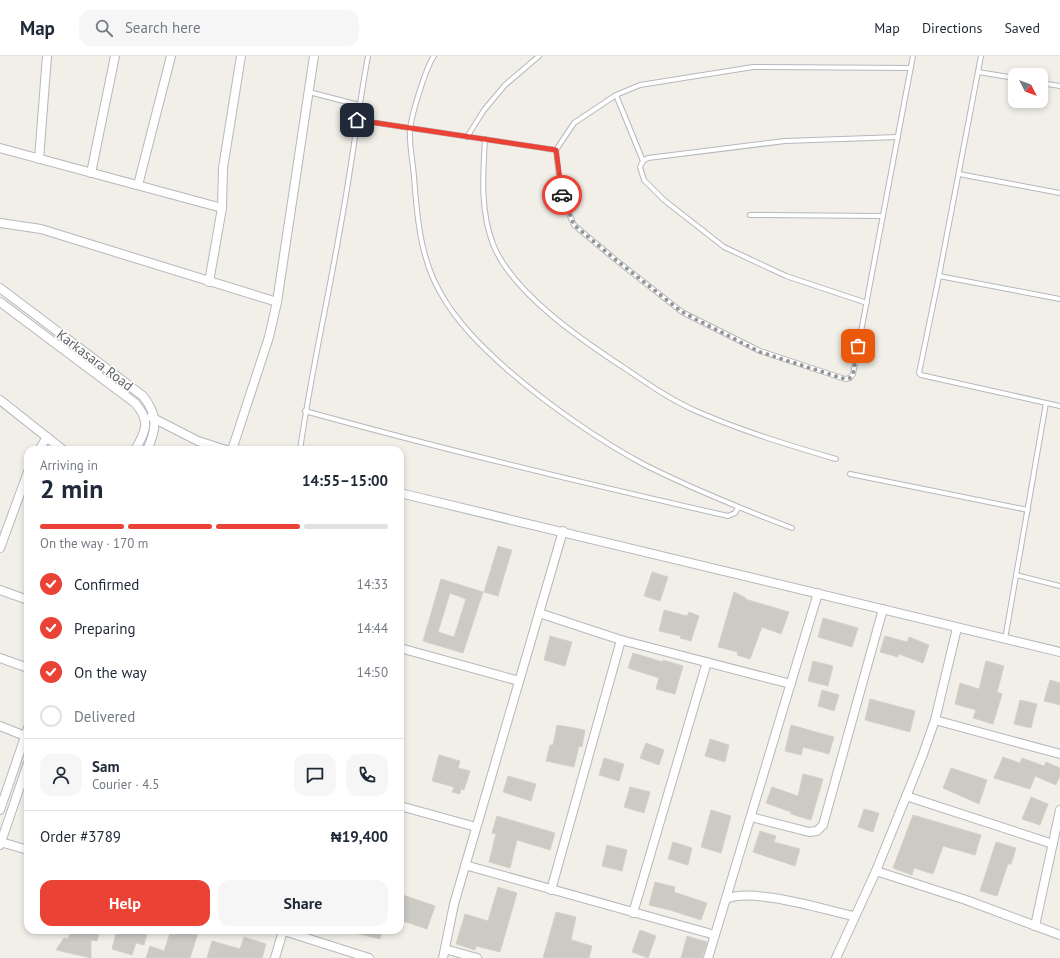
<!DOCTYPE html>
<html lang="en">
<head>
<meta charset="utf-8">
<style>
	:root { --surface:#fff; --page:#f6f6f7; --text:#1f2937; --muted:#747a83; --line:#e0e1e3; --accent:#ea4335 }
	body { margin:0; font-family:"PT Sans",sans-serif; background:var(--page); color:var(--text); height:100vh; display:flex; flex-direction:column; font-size:15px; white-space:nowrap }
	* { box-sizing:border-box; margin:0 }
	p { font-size:13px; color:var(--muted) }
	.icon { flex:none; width:22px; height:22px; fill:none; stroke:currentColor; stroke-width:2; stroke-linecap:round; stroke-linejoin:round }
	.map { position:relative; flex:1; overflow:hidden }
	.drawer { position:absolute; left:24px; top:390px; width:380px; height:488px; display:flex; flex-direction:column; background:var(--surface); border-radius:12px; box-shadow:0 2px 6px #0003 }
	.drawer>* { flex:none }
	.needle { width:26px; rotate:132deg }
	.controls { position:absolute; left:1008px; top:12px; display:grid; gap:8px }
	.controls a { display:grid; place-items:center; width:40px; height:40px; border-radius:8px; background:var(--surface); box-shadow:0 2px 6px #0003; font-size:20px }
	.pin { position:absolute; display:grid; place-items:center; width:34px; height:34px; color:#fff; margin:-17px; border-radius:8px; box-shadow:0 2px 6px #0006 }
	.courier { position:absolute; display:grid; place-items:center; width:40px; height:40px; margin:-20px; border:3px solid #ea4335; border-radius:50%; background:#fff; color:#222; box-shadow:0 1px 5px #0007 }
	.head em { font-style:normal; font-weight:800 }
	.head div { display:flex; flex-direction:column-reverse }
	.head { display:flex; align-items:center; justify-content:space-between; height:68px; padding:0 16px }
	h1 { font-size:26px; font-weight:800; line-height:30px }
	.bar { display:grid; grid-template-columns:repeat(4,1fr); gap:6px 4px; align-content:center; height:48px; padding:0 16px }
	.bar i { height:5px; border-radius:3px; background:var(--line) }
	.bar .on { background:var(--accent) }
	.bar p { grid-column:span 4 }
	.line { display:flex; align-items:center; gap:10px; padding:0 16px; border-top:1px solid var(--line) }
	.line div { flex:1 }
	.round { display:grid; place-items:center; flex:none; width:42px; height:42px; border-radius:12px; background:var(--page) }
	ol { padding:0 16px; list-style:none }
	li { display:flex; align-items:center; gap:12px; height:44px }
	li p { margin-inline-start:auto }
	li .icon { padding:4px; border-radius:50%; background:var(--accent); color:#fff; stroke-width:4 }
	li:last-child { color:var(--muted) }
	li i { width:22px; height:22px; border:2px solid var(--line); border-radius:50% }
	.primary-button { display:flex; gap:8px; margin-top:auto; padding:8px 16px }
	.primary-button a { flex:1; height:46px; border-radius:12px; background:var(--accent); color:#fff; font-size:16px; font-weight:800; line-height:46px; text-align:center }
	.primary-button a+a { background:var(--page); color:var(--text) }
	header { display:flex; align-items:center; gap:24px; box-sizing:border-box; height:56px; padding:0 20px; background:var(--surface); border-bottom:1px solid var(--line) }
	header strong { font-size:19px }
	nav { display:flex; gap:22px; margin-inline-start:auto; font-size:14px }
	.search { width:280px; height:36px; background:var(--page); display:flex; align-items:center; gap:10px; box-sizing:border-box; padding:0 14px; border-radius:12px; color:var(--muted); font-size:15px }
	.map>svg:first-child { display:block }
</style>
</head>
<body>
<header>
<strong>Map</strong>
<div class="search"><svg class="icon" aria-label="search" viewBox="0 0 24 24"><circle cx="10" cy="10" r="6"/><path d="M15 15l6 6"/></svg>Search here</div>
<nav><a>Map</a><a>Directions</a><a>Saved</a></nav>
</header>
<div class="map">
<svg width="1060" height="902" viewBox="0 0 1060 902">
	<rect width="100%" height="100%" fill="#f1efe8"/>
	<g fill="#cccac5" stroke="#d6d1c6" fill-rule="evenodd">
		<path d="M498 490 512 494 498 540 484 536Z"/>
		<path d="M652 516 668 521 660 545 644 540Z"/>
		<path d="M441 523 483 536 463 597 423 585ZM450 537 466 543 454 581 438 576Z"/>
		<path d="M734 536 746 542 745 543 789 556 781 578 762 571 750 603 737 599 738 596 718 591Z"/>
		<path d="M664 554 687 560 689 556 699 560 691 585 680 582 681 580 659 575Z"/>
		<path d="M823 562 858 572 852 591 818 581Z"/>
		<path d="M550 580 572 586 565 610 544 604Z"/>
		<path d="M885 580 907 586 909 581 929 589 923 607 899 598 898 601 880 596Z"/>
		<path d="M633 597 663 606V604L683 610 675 638 656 633 659 622 628 612Z"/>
		<path d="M813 605 833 610 828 630 808 625Z"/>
		<path d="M986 605 1004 610 997 636 1002 638 993 668 973 662 976 654 955 648 960 627 979 633Z"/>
		<path d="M1050 624 1060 627V649L1044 645Z"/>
		<path d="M822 634 839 639 834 655 818 650Z"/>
		<path d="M870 643 915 655 910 676 865 664Z"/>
		<path d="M1020 644 1037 648 1031 672 1014 668Z"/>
		<path d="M557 669 585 674 582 691 579 690 574 711 546 705 550 689H553Z"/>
		<path d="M791 669 834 681 829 698 803 691 801 699 785 695Z"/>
		<path d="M710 683 729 689 725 706 705 700Z"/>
		<path d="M646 687 664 694 659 709 640 702Z"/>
		<path d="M439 699 460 705 458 712 470 715 464 734 461 733 460 738 452 736 454 731 432 725Z"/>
		<path d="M1003 701 1020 707 1022 702 1044 710 1046 706 1060 712V720L1056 729 1035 720 1030 733 994 722Z"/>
		<path d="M604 702 624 708 619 725 599 719Z"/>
		<path d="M951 712 987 724 979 748 943 732Z"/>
		<path d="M803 718 823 723 811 764 791 758V756L766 747 772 731 798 740Z"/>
		<path d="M508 720 536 728 531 745 503 736Z"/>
		<path d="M630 731 650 736 644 757 624 751Z"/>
		<path d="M1031 741 1048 748 1040 769 1022 763Z"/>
		<path d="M864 753 879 757 873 776 858 771Z"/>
		<path d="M711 754 731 760 721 797 701 791Z"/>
		<path d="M913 759 981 779 975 799 943 790 933 818 914 812 912 819 893 812Z"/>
		<path d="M497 760 555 777 550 794 517 784 510 812 489 806 496 778 492 777Z"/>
		<path d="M760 775 776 780 774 786 800 793 795 810 753 796Z"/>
		<path d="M673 786 692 792 688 809 668 803Z"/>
		<path d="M996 786 1016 792 1011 808H1008L997 840 980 835Z"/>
		<path d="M607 789 627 794 622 815 602 810Z"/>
		<path d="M655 826 675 831 674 836 707 847 701 864 670 854 649 849Z"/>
		<path d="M498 831 517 837 500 896 476 890 475 894 456 888 465 858 488 865Z"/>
		<path d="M400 838 435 850 427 873 400 864Z"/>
		<path d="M556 856 576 861 571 884 592 890 589 902H543Z"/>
		<path d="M71 874H100L97 885 91 884V902L56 894 64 882 68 883Z"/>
		<path d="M117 874H148L144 889 136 887 132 899 112 893Z"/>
		<path d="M171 874H199L190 902H146L150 890 164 895Z"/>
		<path d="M356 874H383L380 883 355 877Z"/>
		<path d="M640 874 656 880 648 902 632 896Z"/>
		<path d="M687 880 707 886 702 902H681Z"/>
		<path d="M244 881 266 888 262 902H207L212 885 240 893Z"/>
	</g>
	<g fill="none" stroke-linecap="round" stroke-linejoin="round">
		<defs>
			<g id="lane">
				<path d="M434 0C426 11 411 60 410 74 409 89 413 106 414 121 417 160 420 201 440 236 457 267 483 292 509 315 547 348 600 385 645 409 693 433 742 453 792 472"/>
				<path d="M981 0 939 220 919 317 921 319 1060 350"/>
				<path d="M911 12 753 11 640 29 616 39 574 67 556 94 561 139 574 169 616 204 682 256 760 295 845 323 850 322 853 318 913 0"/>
				<path d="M978 16 1015 22"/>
				<path d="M1041 27 1060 30"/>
				<path d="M309 36 359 49"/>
				<path d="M616 39 643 105"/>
				<path d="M357 64 556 94"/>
				<path d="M467 81 484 54 505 29 539 0"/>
				<path d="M485 83C483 119 480 154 493 188 512 237 583 285 626 313 648 328 671 344 696 355 742 375 788 389 836 403"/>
				<path d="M959 118 1060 137"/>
				<path d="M750 159 883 160"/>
				<path d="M939 220 1060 243"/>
				<path d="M867 247 786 220 724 191 664 144 644 124 640 111 643 105 648 102 785 85 898 81"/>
				<path d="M305 355C445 394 587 428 728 460L735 457 738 452"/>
				<path d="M300 394C311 316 329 239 342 162 352 108 358 54 368 0"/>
				<path d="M850 418 1028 454"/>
				<path d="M1016 519 1060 530"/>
				<path d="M1005 583 1046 347"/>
			</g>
			<g id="street">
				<path d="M0 92 222 152"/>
				<path d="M39 103 47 0"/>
				<path d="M91 117 115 0"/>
				<path d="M138 129 171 0"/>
				<path d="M0 167 41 173 277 246"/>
				<path d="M209 226 222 152 223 112 241 0"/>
				<path d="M0 232 143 340C158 359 157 373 147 394"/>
				<path d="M0 246 135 347C151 365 146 375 135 394"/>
				<path d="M0 344 63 394"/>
				<path d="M151 361 198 385 226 394"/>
				<path d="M39 394 47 381"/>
				<path d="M232 394 269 281 277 246 314 0"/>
				<path d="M400 437 1060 596"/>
				<path d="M0 492 28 416"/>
				<path d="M0 534 28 544"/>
				<path d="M539 557 621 584 791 628"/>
				<path d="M400 592 519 625"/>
				<path d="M0 602 28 612"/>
				<path d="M935 664 1060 698"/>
				<path d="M0 670 25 680"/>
				<path d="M906 740 1053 788"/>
				<path d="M400 750 476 771"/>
				<path d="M0 754 28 672"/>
				<path d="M751 761 809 776 817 775 823 769 883 553"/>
				<path d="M1 786 28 794"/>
				<path d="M0 789 28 707"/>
				<path d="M465 809 715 879"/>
				<path d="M876 815 966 844 1060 879"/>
				<path d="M551 834 621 584"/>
				<path d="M726 843C753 831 825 854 854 860"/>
				<path d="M633 857 707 606"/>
				<path d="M1035 870 1060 754"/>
				<path d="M281 874 369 902"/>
				<path d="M445 893 477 902"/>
				<path d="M275 902 283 875"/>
				<path d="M443 902 454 848 563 475"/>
				<path d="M708 902 818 537"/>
				<path d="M836 902 876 815 922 701 935 664 957 572"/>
			</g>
		</defs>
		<use href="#lane" stroke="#b5b8bc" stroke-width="6"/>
		<use href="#street" stroke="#b5b8bc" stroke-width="10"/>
		<use href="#lane" stroke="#fff" stroke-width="4"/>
		<use href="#street" stroke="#fff" stroke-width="8"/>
	</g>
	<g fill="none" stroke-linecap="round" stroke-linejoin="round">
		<path stroke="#929495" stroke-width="4" stroke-dasharray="0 7.2" d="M562 139 574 169 616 204 682 256 760 296 845 323 850 322 853 318 858 290"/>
		<path stroke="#ea4335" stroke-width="5" d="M357 64 556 94 562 139"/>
	</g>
	<g text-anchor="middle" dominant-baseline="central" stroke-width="3" stroke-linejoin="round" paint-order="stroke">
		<g font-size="14" fill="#5f6368" stroke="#fff">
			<text transform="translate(95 304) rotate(37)">Karkasara Road</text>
		</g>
	</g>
</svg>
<div class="controls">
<a><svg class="needle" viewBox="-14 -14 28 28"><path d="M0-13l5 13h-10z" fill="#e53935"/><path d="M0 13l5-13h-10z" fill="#747a83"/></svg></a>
</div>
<div class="pin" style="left:858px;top:290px;background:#ea580c"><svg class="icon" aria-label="bag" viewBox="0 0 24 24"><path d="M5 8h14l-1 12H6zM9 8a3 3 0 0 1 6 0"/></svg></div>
<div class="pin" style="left:357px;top:64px;background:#1f2937"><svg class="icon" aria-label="home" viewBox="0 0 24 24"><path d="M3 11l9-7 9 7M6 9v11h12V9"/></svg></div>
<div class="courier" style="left:562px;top:139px"><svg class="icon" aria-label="car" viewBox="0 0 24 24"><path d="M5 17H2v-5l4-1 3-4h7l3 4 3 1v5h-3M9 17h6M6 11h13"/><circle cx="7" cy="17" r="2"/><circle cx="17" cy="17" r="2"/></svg></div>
<section class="drawer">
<div class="head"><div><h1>2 min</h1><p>Arriving in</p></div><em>14:55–15:00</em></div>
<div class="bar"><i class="on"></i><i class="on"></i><i class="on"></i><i></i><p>On the way · 170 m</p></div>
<ol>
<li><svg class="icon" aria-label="check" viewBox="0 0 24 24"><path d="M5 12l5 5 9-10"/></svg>Confirmed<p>14:33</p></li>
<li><svg class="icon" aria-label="check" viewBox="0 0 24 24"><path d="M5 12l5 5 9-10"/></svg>Preparing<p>14:44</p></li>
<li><svg class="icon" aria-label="check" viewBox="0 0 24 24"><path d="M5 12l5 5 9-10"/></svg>On the way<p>14:50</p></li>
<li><i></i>Delivered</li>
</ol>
<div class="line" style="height:72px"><a class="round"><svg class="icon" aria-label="person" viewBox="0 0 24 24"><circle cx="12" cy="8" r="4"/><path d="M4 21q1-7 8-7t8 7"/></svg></a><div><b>Sam</b><p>Courier · 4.5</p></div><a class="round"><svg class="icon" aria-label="chat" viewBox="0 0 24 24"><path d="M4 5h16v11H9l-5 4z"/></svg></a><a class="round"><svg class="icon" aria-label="phone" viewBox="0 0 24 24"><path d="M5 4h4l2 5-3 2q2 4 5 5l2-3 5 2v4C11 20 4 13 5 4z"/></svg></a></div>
<div class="line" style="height:52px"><div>Order #3789</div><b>₦19,400</b></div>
<div class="primary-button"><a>Help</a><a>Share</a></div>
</section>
</div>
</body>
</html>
